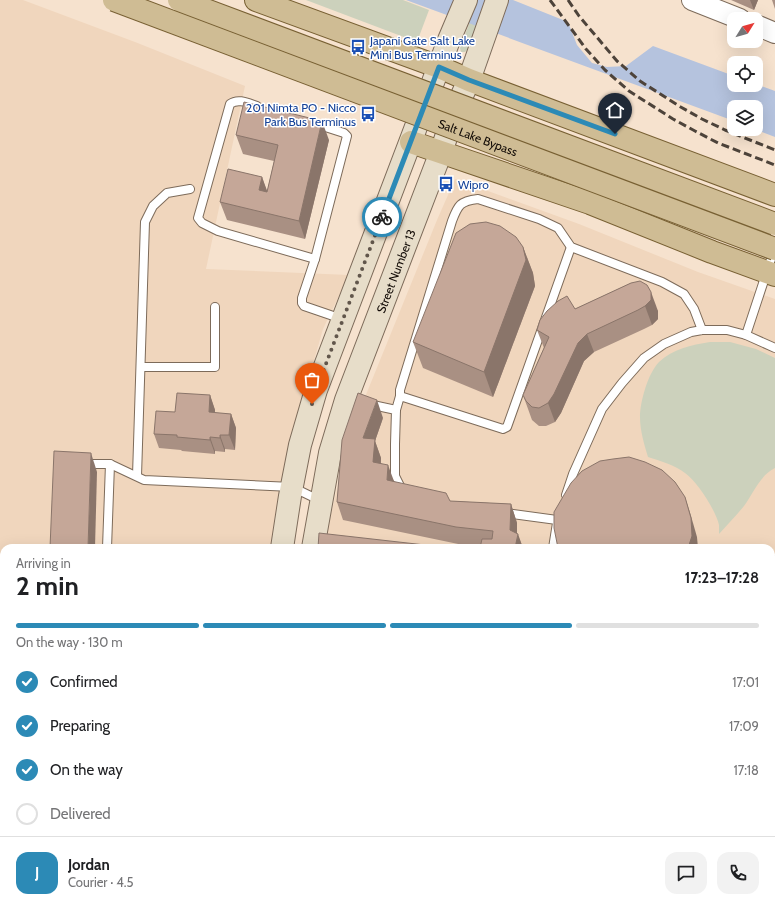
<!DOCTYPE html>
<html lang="en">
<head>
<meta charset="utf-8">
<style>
	:root { --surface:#fff; --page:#f2f2f2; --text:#202124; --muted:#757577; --line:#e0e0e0; --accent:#2c8ab6 }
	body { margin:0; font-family:Cabin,sans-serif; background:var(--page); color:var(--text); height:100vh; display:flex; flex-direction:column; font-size:15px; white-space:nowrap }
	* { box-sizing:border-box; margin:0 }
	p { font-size:13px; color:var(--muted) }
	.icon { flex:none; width:22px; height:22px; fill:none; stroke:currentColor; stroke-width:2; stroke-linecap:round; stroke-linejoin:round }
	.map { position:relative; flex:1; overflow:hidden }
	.panel { position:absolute; left:0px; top:544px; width:775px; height:372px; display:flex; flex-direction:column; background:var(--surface); border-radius:12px 12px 0 0; box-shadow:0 4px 16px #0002 }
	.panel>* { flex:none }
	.needle { width:26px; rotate:53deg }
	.tools { position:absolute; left:727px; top:12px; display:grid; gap:8px }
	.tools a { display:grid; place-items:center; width:36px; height:36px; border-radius:8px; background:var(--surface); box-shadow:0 4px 16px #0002; font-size:20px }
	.pin { position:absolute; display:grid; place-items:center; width:34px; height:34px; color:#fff; margin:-41px -17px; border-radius:50% 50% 50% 0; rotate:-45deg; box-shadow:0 0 4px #0007 }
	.pin .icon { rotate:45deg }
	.courier { position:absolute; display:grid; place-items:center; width:40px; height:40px; margin:-20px; border:3px solid #2c8ab6; border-radius:50%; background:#fff; color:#222; box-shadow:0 1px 5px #0007 }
	.summary em { font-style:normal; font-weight:800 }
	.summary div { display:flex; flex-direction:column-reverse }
	.summary { display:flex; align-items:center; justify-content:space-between; height:68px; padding:0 16px }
	h1 { font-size:26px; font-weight:800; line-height:30px }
	.bar { display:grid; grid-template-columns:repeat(4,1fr); gap:6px 4px; align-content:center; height:48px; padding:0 16px }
	.bar i { height:5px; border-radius:3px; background:var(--line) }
	.bar .on { background:var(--accent) }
	.bar p { grid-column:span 4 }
	.line { display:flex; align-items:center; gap:10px; padding:0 16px; border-top:1px solid var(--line) }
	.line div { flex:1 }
	.round { display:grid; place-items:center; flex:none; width:42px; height:42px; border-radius:12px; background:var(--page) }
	ol { padding:0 16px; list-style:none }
	li { display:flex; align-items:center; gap:12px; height:44px }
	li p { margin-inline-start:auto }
	li .icon { padding:4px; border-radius:50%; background:var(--accent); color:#fff; stroke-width:4 }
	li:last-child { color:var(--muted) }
	li i { width:22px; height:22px; border:2px solid var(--line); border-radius:50% }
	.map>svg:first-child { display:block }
</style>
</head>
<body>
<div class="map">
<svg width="775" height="916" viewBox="0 0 775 916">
	<rect width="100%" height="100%" fill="#f6e2ce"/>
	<g fill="#f0d6bd">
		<path d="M0 0H23L135 42 245 86 206 269 349 275 323 329 295 427 275 516 271 548H4V912H111L112 916H0Z"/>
		<path d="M455 179 579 224 698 272 775 299V916H333L332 912H771V548H323L343 463 361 407 437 220Z"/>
	</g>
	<g fill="#ccd1bc">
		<path d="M306 0H403L429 10 417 42Z"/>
		<path d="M478 0H486L468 49 465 52H461L460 48Z"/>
		<path d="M710 342H730L756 349 775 358V468C761 474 752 495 744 506 736 516 727 525 719 534 719 531 719 528 719 525 716 511 697 481 685 473 675 465 660 461 648 457 644 444 640 430 640 417 640 402 648 373 659 362 673 349 691 345 710 342Z"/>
		<path d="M4 748V895L0 897V750Z"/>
	</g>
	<path fill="#b5c3de" d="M406 0H513L568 22 577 45 592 63 607 67 626 66 653 46 734 76V85H756V84L775 91V137L754 129H756V107H734V121Z"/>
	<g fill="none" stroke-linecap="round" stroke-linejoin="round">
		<defs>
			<g id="service">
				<path d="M257 106C248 103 238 98 230 104L198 218 202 223 218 231 315 259"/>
				<path d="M316 124 344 133 347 136 315 259 302 298V303L304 306 342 319"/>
				<path d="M746 335 774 250"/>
				<path d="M141 367H215V307"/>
				<path d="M400 396V390L452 221C458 205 460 201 478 199L539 219 558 228 571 247 662 282 684 294 694 309 702 330"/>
				<path d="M368 404 396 410 395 444V476L402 490 404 491"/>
				<path d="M396 410 400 396 503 429 507 427 571 247"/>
				<path d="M83 464H110L144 480 292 487 321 501"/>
				<path d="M137 476 145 222 153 206 167 193 190 189"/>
				<path d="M566 495 573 474 602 409 622 383 644 358 664 344 691 332 702 330H727L746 335 775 348"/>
				<path d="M505 513 557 520"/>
				<path d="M107 548 110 464"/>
				<path d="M553 548 557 523"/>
				<path d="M0 750 4 748"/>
				<path d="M106 912 108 916"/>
				<path d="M607 912 612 916"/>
				<path d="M483 916V912"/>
			</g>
			<g id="tertiary">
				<path d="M692 0 740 19"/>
				<path d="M756 25 775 33"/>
			</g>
			<g id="secondary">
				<path d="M282 548 290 496 300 445 316 390 449 40 466 0"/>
				<path id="s1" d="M313 548 330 453 346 400 441 152 455 111 469 80 497 0"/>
				<path d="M284 912 285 916"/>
				<path d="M315 912 316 916"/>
			</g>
			<g id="primary">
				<path d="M256 0 439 67 469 80 775 195"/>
				<path d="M411 142 590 203 712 252 775 275"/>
			</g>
		</defs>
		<use href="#service" stroke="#7d6b5a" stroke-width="10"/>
		<use href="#tertiary" stroke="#7d6b5a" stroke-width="22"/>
		<use href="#secondary" stroke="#7d6b5a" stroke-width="24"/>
		<use href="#primary" stroke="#786033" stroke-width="24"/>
		<use href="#service" stroke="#fff" stroke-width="8"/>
		<use href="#tertiary" stroke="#fff" stroke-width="20"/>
		<use href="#secondary" stroke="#e7ddc9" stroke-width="22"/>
		<use href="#primary" stroke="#cfbc94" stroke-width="22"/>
		<g stroke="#4d433a" stroke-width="3" stroke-dasharray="8 4" stroke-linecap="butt">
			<path d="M550 0 586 49 605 70 629 91 673 119 695 131 718 143 775 165"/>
			<path d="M568 0 579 16 617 61 640 81 679 106 702 119 725 130 775 150"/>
		</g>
		<defs>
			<g id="primary-bridge">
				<path id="s2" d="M114 0 775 249"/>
				<path d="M179 0 775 224"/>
			</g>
		</defs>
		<use href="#primary-bridge" stroke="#786033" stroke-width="24" stroke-linecap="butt"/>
		<use href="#primary-bridge" stroke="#cfbc94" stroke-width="22"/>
	</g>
	<g fill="#a99083">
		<path d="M731 0H758L754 10Z"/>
		<path d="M772 0H775V9Z"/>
		<path d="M236 135 329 140 305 239 227 220 220 202 262 177 267 192 274 161 243 154Z"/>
		<path d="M523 247 533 273 535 286 493 397 423 368 413 342Z"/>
		<path d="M631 283 658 311V319L652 325 644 329 594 352 584 361 561 413 555 422 546 426H539L532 420 523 395 544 348 537 330 575 309Z"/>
		<path d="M210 395 215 410V413L231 414 236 428 235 450 225 449V452L215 451V454L182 451 181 450 159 448 154 434 175 412Z"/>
		<path d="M383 418 375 441 381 458V463L395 482 450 501 511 504 517 523V533L523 548H480V547L463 545 343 520 337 502Z"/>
		<path d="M771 553 775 556V668L771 664Z"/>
		<path d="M775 810V916H662L660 912H771V814Z"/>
	</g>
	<g fill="#8a756a">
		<path d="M750 0H758L754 10Z"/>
		<path d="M322 121 329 140 305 239 299 221Z"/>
		<path d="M262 177 269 196 259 190Z"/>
		<path d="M523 247 533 273 535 286 493 397 484 372Z"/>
		<path d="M651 292 658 311V319L652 325 645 306Z"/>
		<path d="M587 334 594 352 584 361 561 413 555 422 548 403 578 343Z"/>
		<path d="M210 395 215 410 214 426 209 412Z"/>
		<path d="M377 400 383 418 375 441 381 458 380 480 363 438Z"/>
		<path d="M231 414 236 428 235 450 229 435Z"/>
		<path d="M220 435 225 449V452L220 438Z"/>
		<path d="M210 437 215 451V454L210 440Z"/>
		<path d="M91 453 97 472 95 548H88Z"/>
		<path d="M388 465 395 484 387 480Z"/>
		<path d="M685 497 691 516 697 537 698 548H688Z"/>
		<path d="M511 504 517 523V540L518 534 523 548H515L510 530Z"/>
	</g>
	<g fill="#c5a798" stroke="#8a756a">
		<path d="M244 102 322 121 299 221 220 202 228 169 262 177 259 190 267 192 278 145 236 135Z"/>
		<path d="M486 222 500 226 516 237 523 247 526 260 484 372 413 342 456 233 470 224Z"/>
		<path d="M640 281 647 285 651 292V300L645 306 638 310 587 334 578 343 554 394 548 403 539 408 532 407 526 401 523 395 549 337 537 330 540 320 547 311 558 301 567 296 575 309 631 283Z"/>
		<path d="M177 393 210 395 209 412 231 414 229 435H220V438L210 437V440L177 437V435L154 434 156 411 175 412Z"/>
		<path d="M358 393 377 400 363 438 375 439 373 462 388 465 387 480 446 493 450 501 511 504 510 530 518 534 515 548H480L482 539H492L493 531 456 527 337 502 342 440Z"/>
		<path d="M54 451 91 453 88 548H50Z"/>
		<path d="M629 457 645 462 662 470 675 482 685 497 691 518 692 536 688 548H558L554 528V512L571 483 582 471 600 461 613 459Z"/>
		<path d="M319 533 434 546V548H318Z"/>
		<path d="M771 553 775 556V654L771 651Z"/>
		<path d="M775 810V903L771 904V814Z"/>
	</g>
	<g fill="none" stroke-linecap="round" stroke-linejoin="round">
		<path stroke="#61564b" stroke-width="4" stroke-dasharray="0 7.2" d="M312 404 316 390 382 217"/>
		<path stroke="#2c8ab6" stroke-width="5" d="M382 217 439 67 469 80 615 134"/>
	</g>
	<defs>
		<symbol id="bus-bare" viewBox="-9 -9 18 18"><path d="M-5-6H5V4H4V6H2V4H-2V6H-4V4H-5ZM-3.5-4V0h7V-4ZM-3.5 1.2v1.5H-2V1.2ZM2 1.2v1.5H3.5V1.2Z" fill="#1a4fb4" stroke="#fff" stroke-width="2.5" paint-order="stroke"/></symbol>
	</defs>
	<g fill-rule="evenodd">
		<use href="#bus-bare" x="347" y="36" width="22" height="22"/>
		<use href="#bus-bare" x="357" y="103" width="22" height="22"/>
		<use href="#bus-bare" x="435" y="173" width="22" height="22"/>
	</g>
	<g text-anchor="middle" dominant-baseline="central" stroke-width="3" stroke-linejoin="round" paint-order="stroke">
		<g font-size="12" fill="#164399" stroke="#fff" text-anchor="start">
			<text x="370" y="40">Japani Gate Salt Lake<tspan x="370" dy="14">Mini Bus Terminus</tspan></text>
			<text x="356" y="107" text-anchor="end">201 Nimta PO - Nicco<tspan x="356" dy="14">Park Bus Terminus</tspan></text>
			<text x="458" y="184">Wipro</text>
		</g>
		<g font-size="12" fill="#110a05" stroke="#fff">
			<text stroke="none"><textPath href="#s2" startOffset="389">Salt Lake Bypass</textPath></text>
			<text stroke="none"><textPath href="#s1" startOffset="290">Street Number 13</textPath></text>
		</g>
	</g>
</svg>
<div class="tools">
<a><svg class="needle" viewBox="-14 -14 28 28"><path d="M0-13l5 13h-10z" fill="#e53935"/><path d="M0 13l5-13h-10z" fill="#757577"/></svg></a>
<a><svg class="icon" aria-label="locate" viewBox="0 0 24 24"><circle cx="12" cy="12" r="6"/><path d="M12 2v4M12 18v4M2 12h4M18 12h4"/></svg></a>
<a><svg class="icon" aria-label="layers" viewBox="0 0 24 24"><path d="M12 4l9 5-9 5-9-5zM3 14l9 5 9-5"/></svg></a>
</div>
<div class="pin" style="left:312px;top:404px;background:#ea580c"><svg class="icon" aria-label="bag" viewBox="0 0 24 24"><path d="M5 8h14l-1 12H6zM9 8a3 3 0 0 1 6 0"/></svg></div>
<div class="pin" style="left:615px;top:134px;background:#1f2937"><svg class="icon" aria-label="home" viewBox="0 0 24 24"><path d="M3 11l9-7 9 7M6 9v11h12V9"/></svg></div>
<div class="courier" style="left:382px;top:217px"><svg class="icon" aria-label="bike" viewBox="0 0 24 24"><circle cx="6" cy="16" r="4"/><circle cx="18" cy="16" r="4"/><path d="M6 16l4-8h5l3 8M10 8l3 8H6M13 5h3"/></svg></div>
<section class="panel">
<div class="summary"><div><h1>2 min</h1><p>Arriving in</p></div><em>17:23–17:28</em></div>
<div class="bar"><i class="on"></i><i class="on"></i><i class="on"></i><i></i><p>On the way · 130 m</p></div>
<ol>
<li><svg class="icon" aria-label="check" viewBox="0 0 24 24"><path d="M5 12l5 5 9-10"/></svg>Confirmed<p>17:01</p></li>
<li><svg class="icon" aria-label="check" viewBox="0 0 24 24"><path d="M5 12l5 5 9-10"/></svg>Preparing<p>17:09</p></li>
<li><svg class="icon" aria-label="check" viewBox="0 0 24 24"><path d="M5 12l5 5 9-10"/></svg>On the way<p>17:18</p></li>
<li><i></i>Delivered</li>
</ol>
<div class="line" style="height:72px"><b class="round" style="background:var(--accent);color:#fff">J</b><div><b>Jordan</b><p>Courier · 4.5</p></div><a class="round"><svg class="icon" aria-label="chat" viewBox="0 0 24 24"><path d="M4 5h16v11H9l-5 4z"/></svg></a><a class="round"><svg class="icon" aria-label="phone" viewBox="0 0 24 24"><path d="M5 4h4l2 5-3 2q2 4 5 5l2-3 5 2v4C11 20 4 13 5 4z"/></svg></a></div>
</section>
</div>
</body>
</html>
